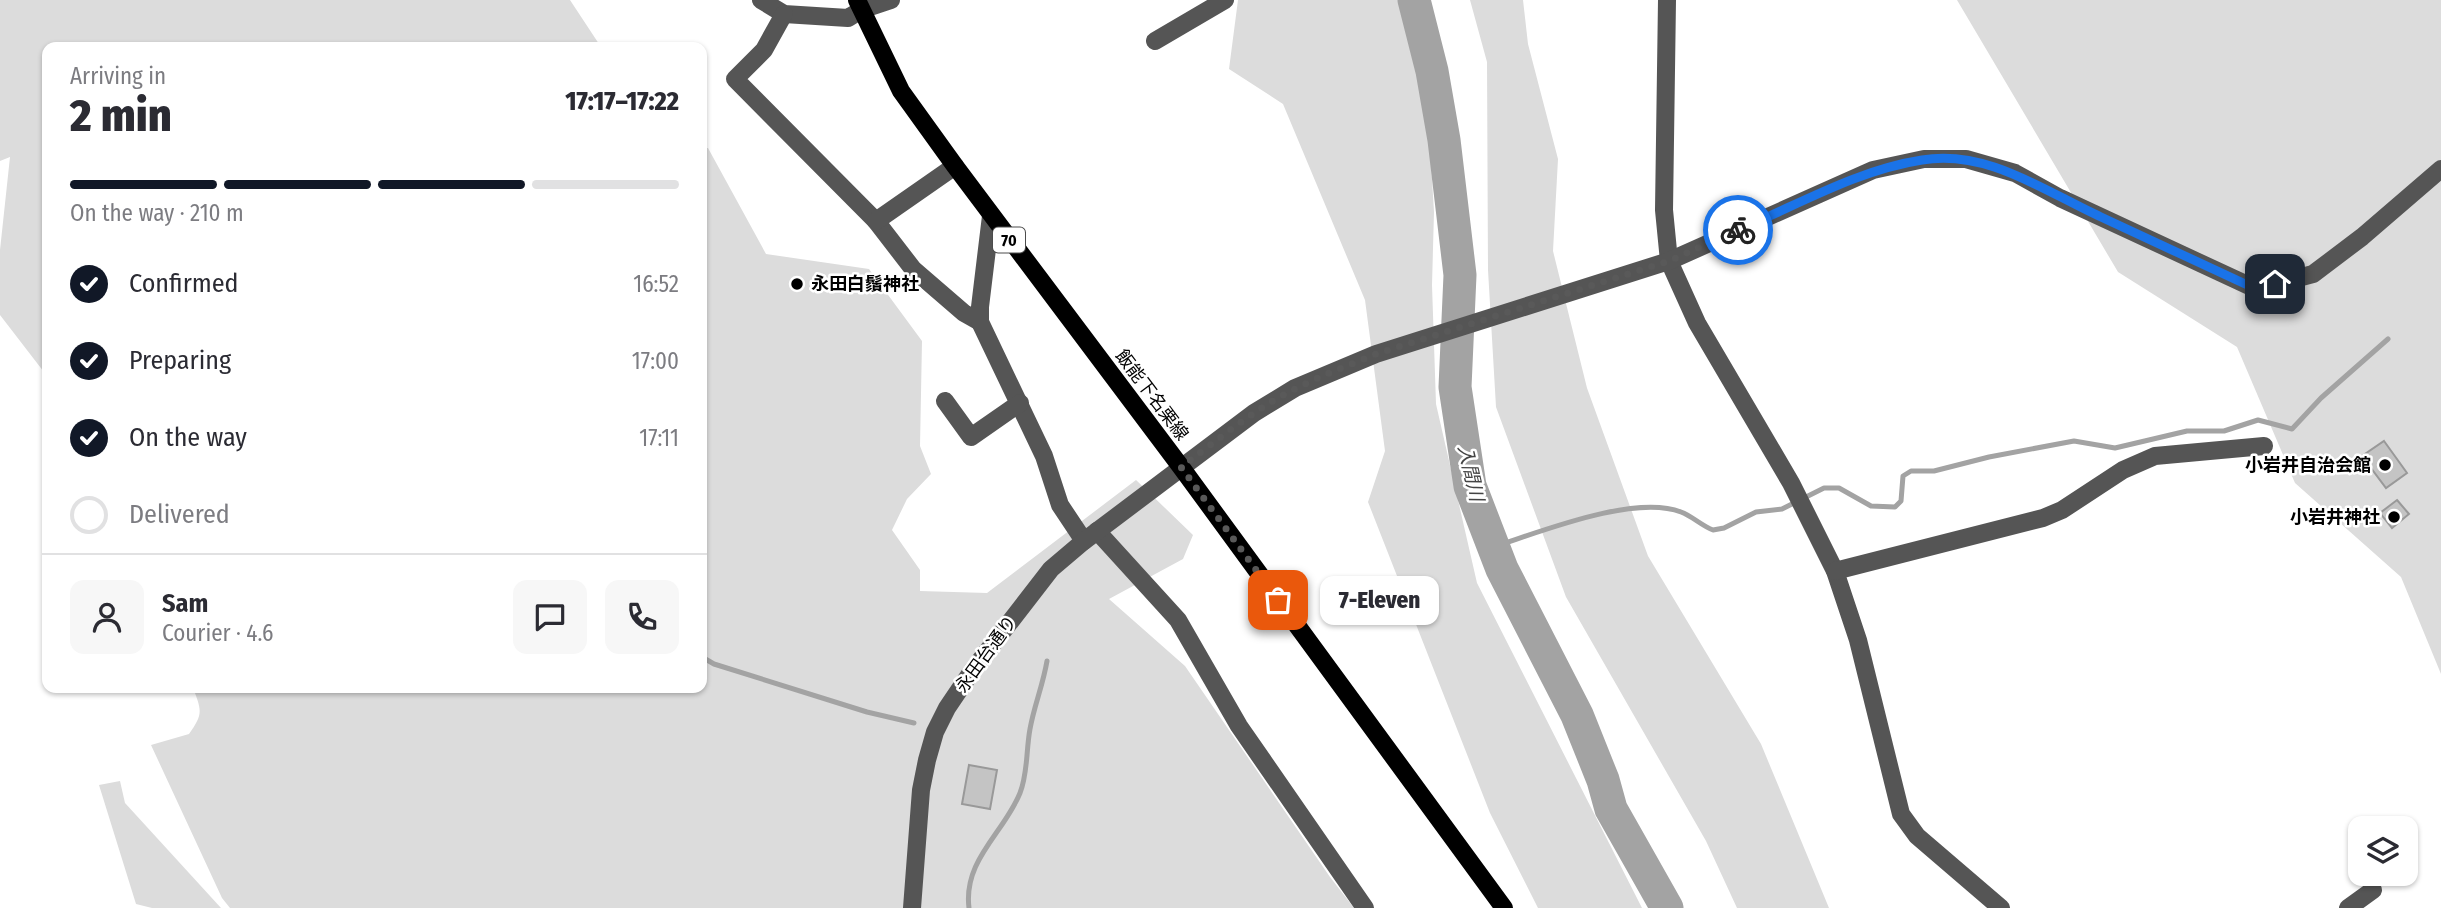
<!DOCTYPE html>
<html lang="en">
<head>
<meta charset="utf-8">
<style>
	:root { --surface:#fff; --page:#f7f7f7; --text:#2b2b33; --muted:#7c7c81; --line:#e1e1e2; --accent:#111827 }
	body { margin:0; font-family:"Fira Sans Condensed","Noto Sans JP",sans-serif; background:var(--page); color:var(--text); height:100vh; display:flex; flex-direction:column; font-size:26px; white-space:nowrap }
	* { box-sizing:border-box; margin:0 }
	p { font-size:23px; color:var(--muted) }
	.icon { flex:none; width:38px; height:38px; fill:none; stroke:currentColor; stroke-width:2; stroke-linecap:round; stroke-linejoin:round }
	.map { position:relative; flex:1; overflow:hidden }
	.sheet { position:absolute; left:42px; top:42px; width:665px; height:651px; display:flex; flex-direction:column; background:var(--surface); border-radius:14px; box-shadow:0 2px 5px #0004 }
	.sheet>* { flex:none }
	.tools { position:absolute; left:2348px; top:816px; display:grid; gap:14px }
	.tools a { display:grid; place-items:center; width:70px; height:70px; border-radius:14px; background:var(--surface); box-shadow:0 2px 5px #0004; font-size:35px }
	.pin { position:absolute; display:grid; place-items:center; width:60px; height:60px; color:#fff; margin:-30px; border-radius:14px; box-shadow:0 4px 10px #0006 }
	.courier { position:absolute; display:grid; place-items:center; width:70px; height:70px; margin:-35px; border:5px solid #1a73e8; border-radius:50%; background:#fff; color:#222; box-shadow:0 2px 9px #0007 }
	.bubble { position:absolute; height:49px; border-radius:14px; background:var(--surface); box-shadow:0 2px 5px #0004; font-size:23px; font-weight:800; line-height:49px; text-align:center }
	.overview em { font-style:normal; font-weight:800 }
	.overview div { display:flex; flex-direction:column-reverse }
	.overview { display:flex; align-items:center; justify-content:space-between; height:119px; padding:0 28px }
	h1 { font-size:46px; font-weight:800; line-height:52px }
	.bar { display:grid; grid-template-columns:repeat(4,1fr); gap:10px 7px; align-content:center; height:84px; padding:0 28px }
	.bar i { height:9px; border-radius:5px; background:var(--line) }
	.bar .active { background:var(--accent) }
	.bar p { grid-column:span 4 }
	.line { display:flex; align-items:center; gap:18px; padding:0 28px; border-top:2px solid var(--line) }
	.line div { flex:1 }
	.round { display:grid; place-items:center; flex:none; width:74px; height:74px; border-radius:14px; background:var(--page) }
	ol { padding:0 28px; list-style:none }
	li { display:flex; align-items:center; gap:21px; height:77px }
	li p { margin-inline-start:auto }
	li .icon { padding:7px; border-radius:50%; background:var(--accent); color:#fff; stroke-width:4 }
	li:last-child { color:var(--muted) }
	li i { width:38px; height:38px; border:4px solid var(--line); border-radius:50% }
	.map>svg:first-child { display:block }
</style>
</head>
<body>
<div class="map">
<svg width="2441" height="908" viewBox="0 0 2441 908">
	<rect width="100%" height="100%" fill="#fff"/>
	<g fill="#dcdcdc">
		<path d="M0 0H570L601 47H47V376L0 315V250L10 157 0 161Z"/>
		<path d="M1238 0H1400L1427 96 1434 212 1432 285 1436 404 1477 583 1642 908H1538L1490 813 1368 502 1385 451 1365 300 1283 104 1229 69Z"/>
		<path d="M1470 0H1523L1528 44 1558 159 1553 251 1587 388 1648 556 1761 744 1829 908H1737L1706 841 1566 597 1496 407 1488 270 1487 62Z"/>
		<path d="M1957 0H2441V674L2401 577 2295 483 2237 347 2118 272Z"/>
		<path d="M702 148H708L766 254 869 269 922 341 920 446 931 474 907 499 892 530 920 570V591L987 593 1136 480 1193 535 1183 559 1109 599 1185 666 1330 877 1354 908H230L222 898 151 745 189 734C203 714 202 711 193 688H702Z"/>
		<path d="M120 781 125 803 221 908H152L136 904 99 785Z"/>
	</g>
	<g fill="none" stroke-linecap="round" stroke-linejoin="round">
		<g stroke="#a3a3a3" stroke-width="5">
			<path d="M1493 547C1540 532 1634 494 1681 512 1692 516 1702 526 1713 530L1724 528 1756 512 1782 509 1824 488H1839L1871 506 1895 507 1901 501 1903 476 1911 471H1934L1989 457 2074 441 2115 448 2187 431H2224L2258 420 2292 429 2321 398 2388 339"/>
			<path d="M702 657 714 664 867 712 914 723"/>
			<path d="M969 908C963 860 1004 833 1020 793 1028 773 1026 750 1030 729 1034 706 1043 685 1047 661"/>
		</g>
		<path stroke="#a3a3a3" stroke-width="33" d="M1414 0 1432 71 1444 140 1460 275 1455 387 1470 486 1502 569 1577 715 1603 780 1611 809 1667 908"/>
	</g>
	<g fill="#c4c4c4" stroke="#999" stroke-width="2">
		<path d="M2384 441 2407 473 2386 488 2362 456Z"/>
		<path d="M2397 500 2409 514 2392 528 2380 513Z"/>
		<path d="M969 765 997 770 990 809 962 804Z"/>
	</g>
	<g fill="none" stroke-linecap="round" stroke-linejoin="round">
		<g stroke="#555" stroke-width="18">
			<path d="M761 0 784 14 848 18 861 10 891 0"/>
			<path d="M1667 0 1664 210 1669 261 1697 323 1791 483 1835 571 1858 640 1901 814 1917 836 2001 908"/>
			<path d="M784 14 764 50 735 79 876 221 913 269 964 313 980 322"/>
			<path d="M1155 41 1225 0"/>
			<path d="M991 216 980 307V322L1044 456 1060 505 1084 541"/>
			<path d="M876 221 955 166"/>
			<path d="M945 401 971 437 1020 403"/>
			<path d="M1097 531 1178 620 1239 726 1365 908"/>
			<path d="M1835 571 2043 518 2062 510 2123 470 2155 456 2264 446"/>
			<path d="M912 908 921 790 927 760 935 732 947 708 972 671 1051 569 1084 541 1254 413 1295 388 1376 354 1669 261 1873 170 1924 159H1966L2015 173 2060 198 2256 289 2313 274 2362 237 2441 169"/>
			<path d="M2348 908 2373 890"/>
		</g>
		<path stroke="#000" stroke-width="18" d="M857 0 901 91 955 166 1181 467 1504 908"/>
	</g>
	<g fill="none" stroke-linecap="round" stroke-linejoin="round">
		<path stroke="#595959" stroke-width="7" stroke-dasharray="0 12.6" d="M1278 600 1181 467C1218 440 1255 408 1297 388 1322 375 1350 365 1376 354L1669 261 1738 230"/>
		<path stroke="#1a73e8" stroke-width="9" d="M1738 230C1798 205 1857 170 1922 160 1987 149 2044 191 2101 217 2153 241 2204 265 2256 289L2275 284"/>
	</g>
	<g fill="#000" stroke="#fff" stroke-width="2.5">
		<circle cx="797" cy="284" r="7"/>
		<circle cx="2385" cy="465" r="7"/>
		<circle cx="2394" cy="517" r="7"/>
	</g>
	<g text-anchor="middle" dominant-baseline="central" stroke-width="5" stroke-linejoin="round" paint-order="stroke">
		<rect fill="#fff" stroke="#4c4c4c" stroke-width="2" x="993" y="227.5" width="32" height="25" rx="5"/>
		<g font-size="16" font-weight="bold" fill="#000">
			<text x="1009" y="240">70</text>
		</g>
		<g font-size="18" font-weight="bold" fill="#000" stroke="#fff" text-anchor="end">
			<text x="811" y="284" text-anchor="start">永田白鬚神社</text>
			<text x="2371" y="465">小岩井自治会館</text>
			<text x="2380" y="517">小岩井神社</text>
		</g>
		<g font-size="18" fill="#000" stroke="#fff">
			<text transform="translate(1152 395) rotate(53)">飯能下名栗線</text>
			<text transform="translate(986 654) rotate(-54)">永田台通り</text>
		</g>
		<g font-size="19" font-style="italic" fill="#444" stroke="#fff">
			<text transform="translate(1471 473) rotate(77)">入間川</text>
		</g>
	</g>
</svg>
<div class="tools">
<a><svg class="icon" aria-label="layers" viewBox="0 0 24 24"><path d="M12 4l9 5-9 5-9-5zM3 14l9 5 9-5"/></svg></a>
</div>
<div class="pin" style="left:1278px;top:600px;background:#ea580c"><svg class="icon" aria-label="bag" viewBox="0 0 24 24"><path d="M5 8h14l-1 12H6zM9 8a3 3 0 0 1 6 0"/></svg></div>
<div class="pin" style="left:2275px;top:284px;background:#1f2937"><svg class="icon" aria-label="home" viewBox="0 0 24 24"><path d="M3 11l9-7 9 7M6 9v11h12V9"/></svg></div>
<div class="courier" style="left:1738px;top:230px"><svg class="icon" aria-label="bike" viewBox="0 0 24 24"><circle cx="6" cy="16" r="4"/><circle cx="18" cy="16" r="4"/><path d="M6 16l4-8h5l3 8M10 8l3 8H6M13 5h3"/></svg></div>
<div class="bubble" style="left:1320px;top:576px;width:119px">7-Eleven</div>
<section class="sheet">
<div class="overview"><div><h1>2 min</h1><p>Arriving in</p></div><em>17:17–17:22</em></div>
<div class="bar"><i class="active"></i><i class="active"></i><i class="active"></i><i></i><p>On the way · 210 m</p></div>
<ol>
<li><svg class="icon" aria-label="check" viewBox="0 0 24 24"><path d="M5 12l5 5 9-10"/></svg>Confirmed<p>16:52</p></li>
<li><svg class="icon" aria-label="check" viewBox="0 0 24 24"><path d="M5 12l5 5 9-10"/></svg>Preparing<p>17:00</p></li>
<li><svg class="icon" aria-label="check" viewBox="0 0 24 24"><path d="M5 12l5 5 9-10"/></svg>On the way<p>17:11</p></li>
<li><i></i>Delivered</li>
</ol>
<div class="line" style="height:126px"><a class="round"><svg class="icon" aria-label="person" viewBox="0 0 24 24"><circle cx="12" cy="8" r="4"/><path d="M4 21q1-7 8-7t8 7"/></svg></a><div><b>Sam</b><p>Courier · 4.6</p></div><a class="round"><svg class="icon" aria-label="chat" viewBox="0 0 24 24"><path d="M4 5h16v11H9l-5 4z"/></svg></a><a class="round"><svg class="icon" aria-label="phone" viewBox="0 0 24 24"><path d="M5 4h4l2 5-3 2q2 4 5 5l2-3 5 2v4C11 20 4 13 5 4z"/></svg></a></div>
</section>
</div>
</body>
</html>
